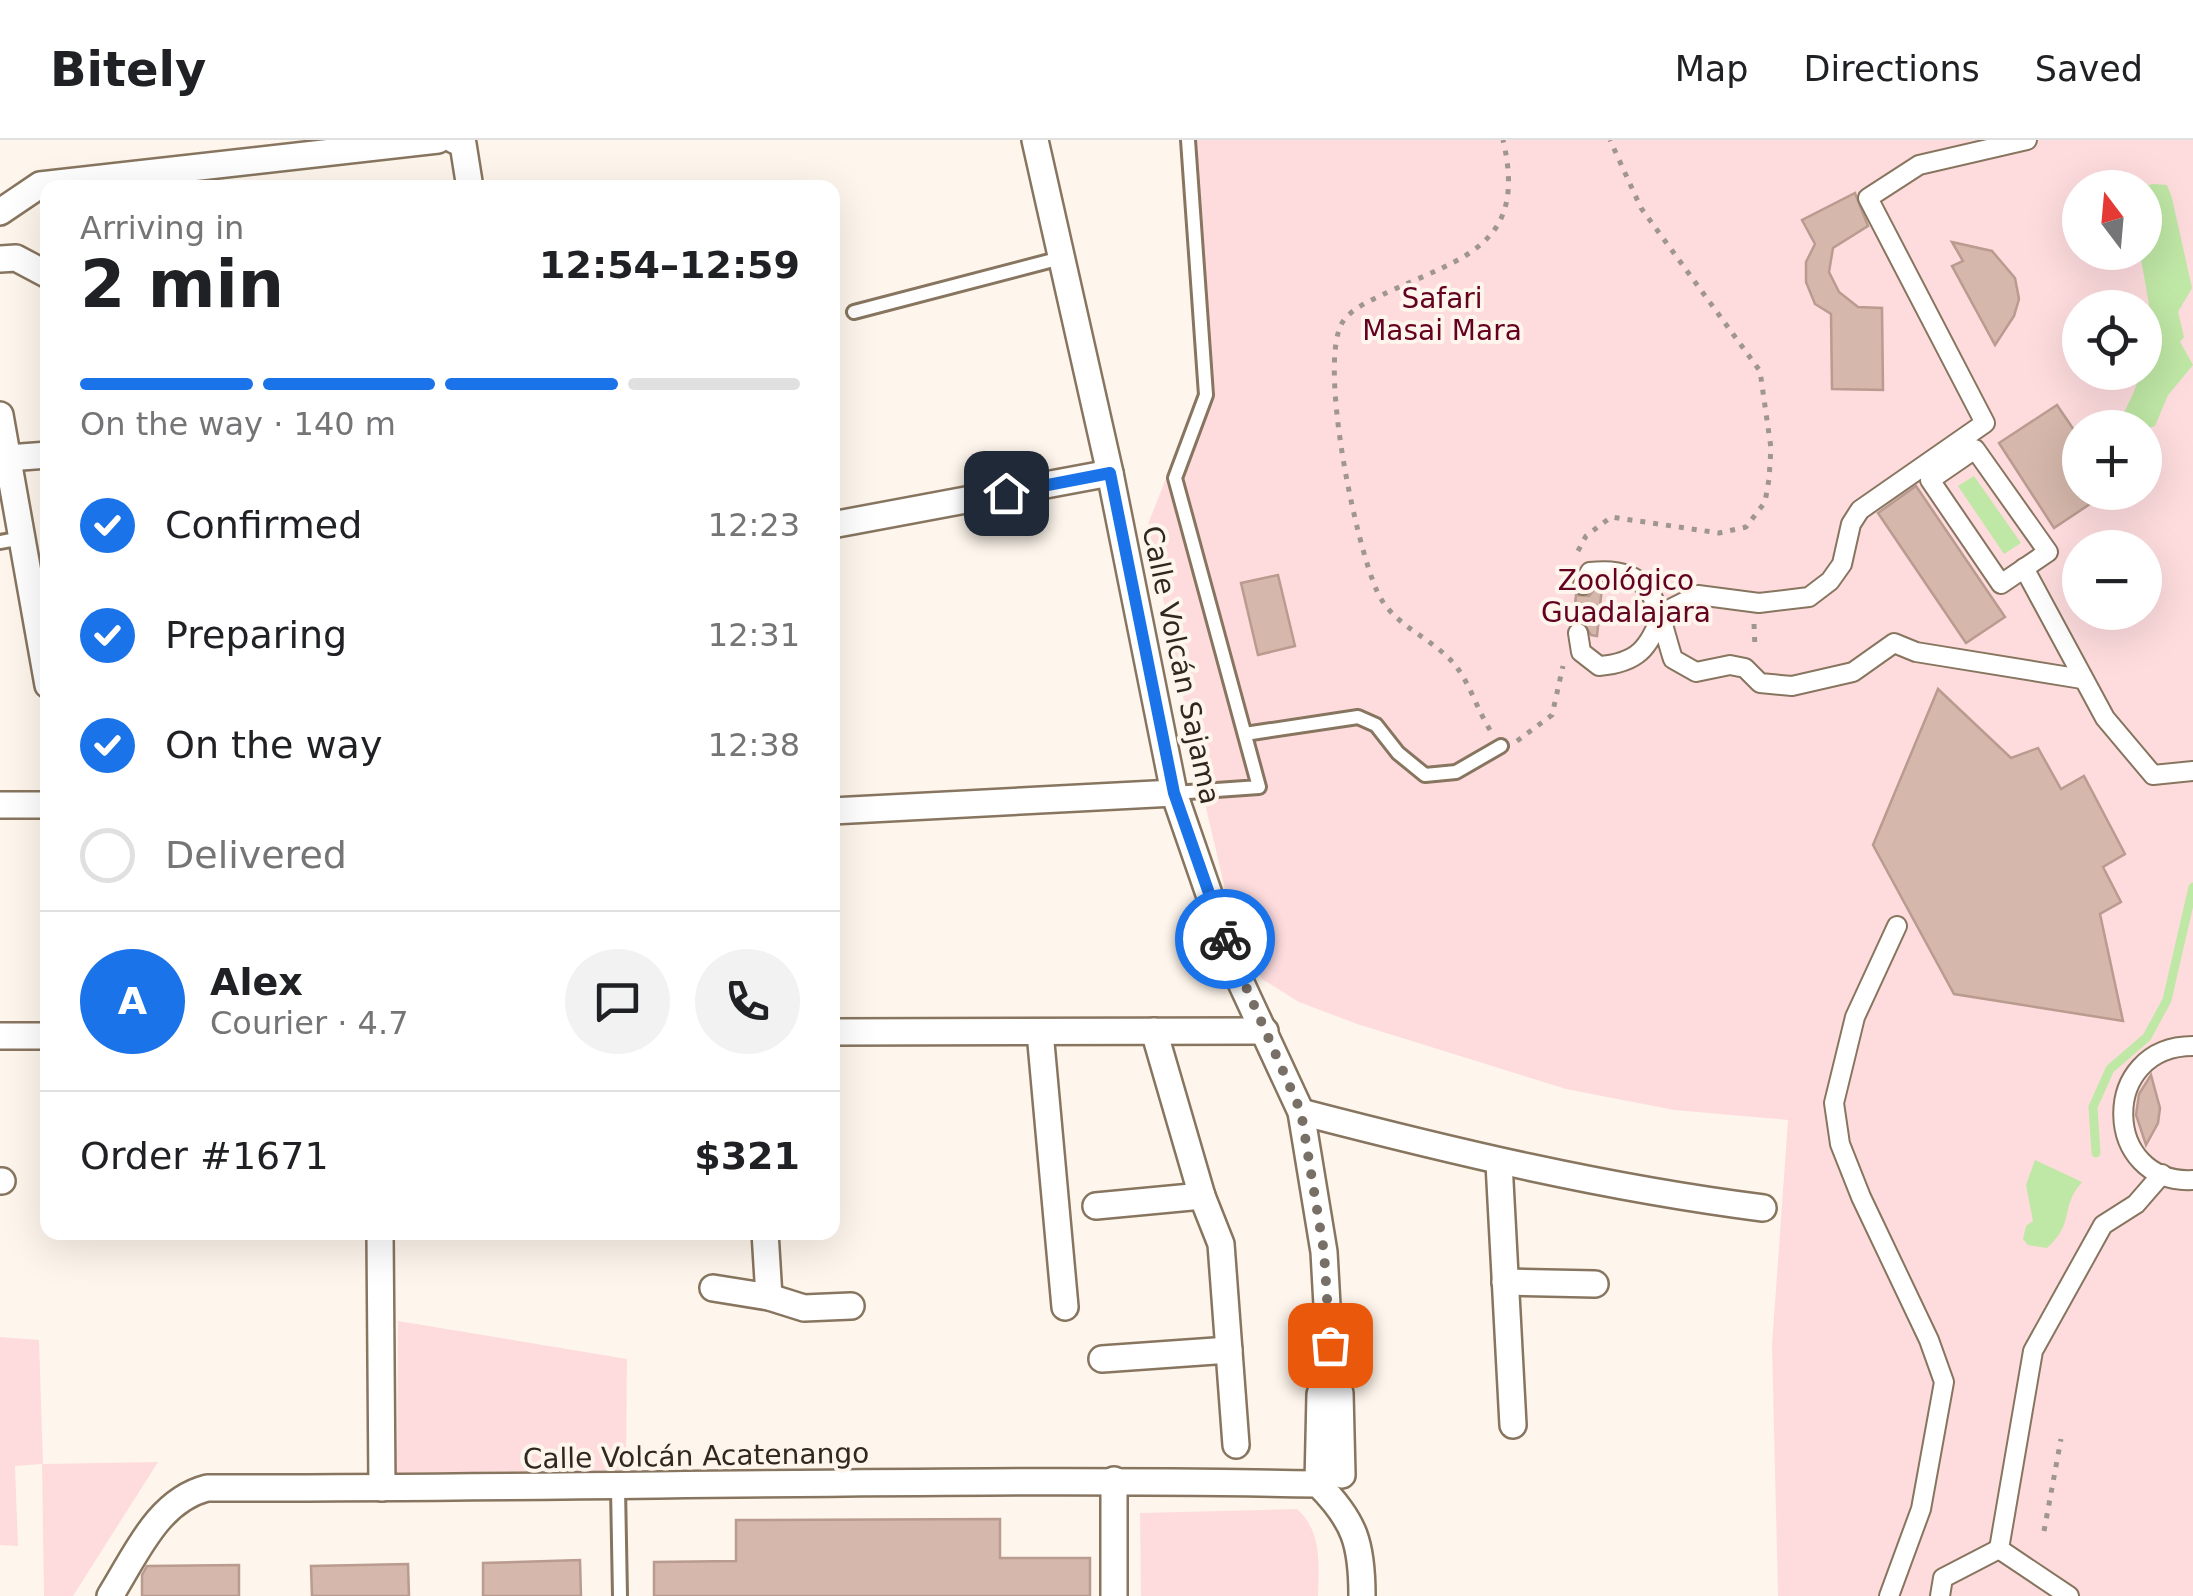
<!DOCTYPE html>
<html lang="en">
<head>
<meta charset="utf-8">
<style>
	:root { --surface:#fff; --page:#f2f2f2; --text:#202124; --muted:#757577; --line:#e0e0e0; --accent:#1a73e8 }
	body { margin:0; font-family:"DejaVu Sans",sans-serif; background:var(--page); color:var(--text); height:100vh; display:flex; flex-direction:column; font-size:38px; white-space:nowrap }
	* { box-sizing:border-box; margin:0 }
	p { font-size:32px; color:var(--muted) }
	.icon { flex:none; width:55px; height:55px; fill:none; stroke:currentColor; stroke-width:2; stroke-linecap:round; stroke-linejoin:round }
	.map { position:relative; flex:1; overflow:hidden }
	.details { position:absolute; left:40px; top:40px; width:800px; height:1060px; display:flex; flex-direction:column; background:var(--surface); border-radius:20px; box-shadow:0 10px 40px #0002 }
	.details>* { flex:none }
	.needle { width:65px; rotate:344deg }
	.controls { position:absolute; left:2062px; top:30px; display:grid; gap:20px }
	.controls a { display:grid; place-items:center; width:100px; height:100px; border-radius:50%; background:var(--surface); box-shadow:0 10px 40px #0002; font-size:50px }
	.pin { position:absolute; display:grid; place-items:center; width:85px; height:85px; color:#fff; margin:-42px; border-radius:20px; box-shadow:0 5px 15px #0006 }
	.courier { position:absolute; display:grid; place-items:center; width:100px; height:100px; margin:-50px; border:8px solid #1a73e8; border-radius:50%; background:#fff; color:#222; box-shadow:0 2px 12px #0007 }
	.overview em { font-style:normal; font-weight:600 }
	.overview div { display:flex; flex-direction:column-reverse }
	.overview { display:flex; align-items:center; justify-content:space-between; height:170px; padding:0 40px }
	h1 { font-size:65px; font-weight:600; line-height:75px }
	.bar { display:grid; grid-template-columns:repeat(4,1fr); gap:15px 10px; align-content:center; height:120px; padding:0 40px }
	.bar i { height:12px; border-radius:8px; background:var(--line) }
	.bar .active { background:var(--accent) }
	.bar p { grid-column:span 4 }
	.line { display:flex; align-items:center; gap:25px; padding:0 40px; border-top:2px solid var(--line) }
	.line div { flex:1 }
	.round { display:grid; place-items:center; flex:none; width:105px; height:105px; border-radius:52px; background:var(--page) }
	ol { padding:0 40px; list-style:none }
	li { display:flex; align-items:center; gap:30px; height:110px }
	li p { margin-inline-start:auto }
	li .icon { padding:10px; border-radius:50%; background:var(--accent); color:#fff; stroke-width:4 }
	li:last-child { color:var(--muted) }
	li i { width:55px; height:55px; border:5px solid var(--line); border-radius:50% }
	header { display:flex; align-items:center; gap:60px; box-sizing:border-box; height:140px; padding:0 50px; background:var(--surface); border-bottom:2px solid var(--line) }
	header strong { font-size:48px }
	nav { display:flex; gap:55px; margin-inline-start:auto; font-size:35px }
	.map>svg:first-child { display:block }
</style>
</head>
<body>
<header>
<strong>Bitely</strong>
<nav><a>Map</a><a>Directions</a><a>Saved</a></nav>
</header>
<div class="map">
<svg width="2193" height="1456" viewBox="0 0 2193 1456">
	<rect width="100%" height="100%" fill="#fef6ec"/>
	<g fill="#fedcde" fill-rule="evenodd">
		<path d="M1180 0H2193V1456H1778L1772 1205 1788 980 1674 970 1566 949 1357 884 1299 862 1262 839 1233 783 1202 651 1148 384 1199 255ZM2080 48H2145V112H2080ZM2080 168H2145V232H2080ZM2080 288H2145V352H2080ZM2080 408H2145V472H2080Z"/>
		<path d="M398 1181 627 1219 626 1330 397 1333Z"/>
		<path d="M0 1197 39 1200 43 1324 158 1322 73 1456H44L42 1324 15 1326 18 1406 0 1405Z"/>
		<path d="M1297 1369C1322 1391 1319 1424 1318 1456H1141L1140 1373Z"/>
	</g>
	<g fill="#bfe7a5">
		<path d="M2153 44 2167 45 2172 58 2192 148 2178 172 2184 197 2180 202 2193 225 2168 255 2155 286 2145 289 2127 287 2122 282C2124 266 2136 256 2139 233L2145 232V204L2153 188 2140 113 2145 112V48L2140 47Z"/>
		<path d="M1974 336 2021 403 2004 414 1958 346Z"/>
		<path d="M2035 1020 2082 1042C2059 1068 2076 1082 2047 1108L2028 1105 2023 1099 2026 1086 2033 1081 2026 1045Z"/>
	</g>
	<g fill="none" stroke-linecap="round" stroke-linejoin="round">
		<path stroke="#bfe7a5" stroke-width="9" d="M2096 1013 2093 967 2110 929 2147 897 2167 860 2193 747"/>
	</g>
	<g fill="#d5b7ab" stroke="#b99b8f" stroke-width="2.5">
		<path d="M1855 53 1868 86 1833 108 1829 132 1839 152 1858 167 1882 168 1883 250 1832 249 1831 174 1815 164 1806 142V122L1815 104 1802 80Z"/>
		<path d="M1952 102 1992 111 2015 138 2019 159 2014 176 1995 205 1952 126 1963 121Z"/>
		<path d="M2057 265 2080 299V352H2108L2054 388 1999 303Z"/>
		<path d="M1916 346 2005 477 1966 503 1878 373Z"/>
		<path d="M1278 435 1295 506 1258 515 1241 443Z"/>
		<path d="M1597 446 1602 447 1597 496 1591 495 1583 482H1573L1576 455 1589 456Z"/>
		<path d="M1938 549 2011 618 2038 608 2061 649 2084 636 2125 714 2103 727 2121 762 2100 774 2123 881 1954 854 1873 705Z"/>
		<path d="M2151 935 2160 968 2158 983 2146 1005 2136 975 2139 954Z"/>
		<path d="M1000 1379V1418H1090V1456H654V1422L736 1421V1380Z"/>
		<path d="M580 1420 581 1456H483V1423Z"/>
		<path d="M408 1424 409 1456H312L311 1426Z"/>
		<path d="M239 1425V1456H142V1435L147 1426Z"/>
	</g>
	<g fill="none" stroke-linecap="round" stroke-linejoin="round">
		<defs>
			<g id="service">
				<path d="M854 172 1061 118"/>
				<path d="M0 402 22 398"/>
				<path d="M1245 594 1358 577 1376 585 1398 613 1425 635 1456 632 1501 606"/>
				<path d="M1174 653 1259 647 1175 338 1206 255 1188 0"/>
				<path d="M618 1348 620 1456"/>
			</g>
			<g id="pedestrian">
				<path d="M1975 309 2048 412 2001 444 1930 340Z"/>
				<path d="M2024 428 2105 578 2153 635 2193 631"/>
				<path d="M1583 445 1590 432C1657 424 1657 470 1673 519L1696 532 1730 525 1745 528 1760 543 1792 546 1853 532 1894 503 1916 512 2082 539"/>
				<path d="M1578 493 1581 512 1599 526C1637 523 1649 509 1662 473L1698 455 1759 463 1809 457 1830 441 1842 424 1851 384 1860 370 1985 283 1868 58 1919 25 2027 0"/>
				<path d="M2193 906C2098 906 2102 1045 2193 1040"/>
				<path d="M1889 1456 1921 1369 1944 1242 1929 1200 1861 1057 1840 1004 1834 963 1855 877 1897 786"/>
				<path d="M1940 1456 1943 1438 1999 1409"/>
				<path d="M2069 1456 1999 1409 2033 1211 2103 1085 2136 1064 2162 1034"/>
			</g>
			<g id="minor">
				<path d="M454 0 463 4 470 48"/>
				<path d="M1035 0 1110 333 1174 653 1236 832 1301 972 1324 1112 1331 1236 1320 1254 1318 1344"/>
				<path d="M0 72 40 45 438 0"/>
				<path d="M0 119 16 118 48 135"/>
				<path d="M0 275 48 545"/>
				<path d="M8 318 48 315"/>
				<path d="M832 385 1110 333"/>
				<path d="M0 665H48"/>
				<path d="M832 671 1174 653"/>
				<path d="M1154 891 1202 1056 1221 1104 1236 1305"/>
				<path d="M832 892 1265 891"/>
				<path d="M1040 892 1065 1167"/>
				<path d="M0 896H48"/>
				<path d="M1301 972C1455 1012 1606 1048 1763 1068"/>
				<path d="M1499 1023 1513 1285"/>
				<path d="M0 1041H2"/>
				<path d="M1096 1066 1202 1056"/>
				<path d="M380 1092 382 1348"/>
				<path d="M1505 1142 1595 1144"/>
				<path d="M713 1148 769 1157 765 1092"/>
				<path d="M769 1157 804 1168 851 1166"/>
				<path d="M1102 1219 1229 1210"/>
				<path d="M1331 1236 1340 1253 1342 1335"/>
				<path d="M1114 1340V1456"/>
				<path d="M110 1456C136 1415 157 1361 207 1348 577 1349 948 1337 1318 1344 1355 1381 1362 1404 1362 1456"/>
			</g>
		</defs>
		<use href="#service" stroke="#87755f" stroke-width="18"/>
		<use href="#pedestrian" stroke="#87755f" stroke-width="22"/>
		<use href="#minor" stroke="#87755f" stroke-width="30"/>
		<g stroke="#9f978e" stroke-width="5" stroke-dasharray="5 8" stroke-linecap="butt">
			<path d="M1578 411 1586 396 1611 377 1719 393 1746 387 1765 362 1769 339 1771 308 1760 231 1641 68 1610 0"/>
			<path d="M1754 484 1755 508"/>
			<path d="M1490 590C1478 571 1471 547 1458 529 1435 497 1393 488 1377 451 1356 405 1318 226 1342 183 1351 168 1372 160 1386 153 1464 117 1528 105 1503 0"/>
			<path d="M1517 601 1552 575 1563 526"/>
			<path d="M2044 1391 2061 1299"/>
		</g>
		<use href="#service" stroke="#fff" stroke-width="12"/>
		<use href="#pedestrian" stroke="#fff" stroke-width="18"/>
		<use href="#minor" stroke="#fff" stroke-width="25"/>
	</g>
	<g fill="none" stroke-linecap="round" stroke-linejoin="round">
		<path stroke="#787067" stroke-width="10" stroke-dasharray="0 18" d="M1225 799 1301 972 1324 1112 1330 1205"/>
		<path stroke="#1a73e8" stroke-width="12" d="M1006 353 1110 333 1174 653 1225 799"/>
	</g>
	<g text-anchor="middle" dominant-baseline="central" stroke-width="8" stroke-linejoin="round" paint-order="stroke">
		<g font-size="28" fill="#640121" stroke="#fef6ec">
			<text x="1442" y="158">Safari<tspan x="1442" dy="32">Masai Mara</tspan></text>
			<text x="1626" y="440">Zoológico<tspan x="1626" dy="32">Guadalajara</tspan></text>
		</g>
		<g font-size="28" fill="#30281f" stroke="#fef6ec">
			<text transform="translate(1181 525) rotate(78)">Calle Volcán Sajama</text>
			<text transform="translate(696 1316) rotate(-1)">Calle Volcán Acatenango</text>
		</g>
	</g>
</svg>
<div class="controls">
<a><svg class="needle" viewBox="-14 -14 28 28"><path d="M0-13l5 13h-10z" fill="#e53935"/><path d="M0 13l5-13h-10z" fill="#757577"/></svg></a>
<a><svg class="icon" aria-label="locate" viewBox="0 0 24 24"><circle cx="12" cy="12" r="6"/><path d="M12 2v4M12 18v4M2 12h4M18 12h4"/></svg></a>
<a>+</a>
<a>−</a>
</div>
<div class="pin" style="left:1330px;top:1205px;background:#ea580c"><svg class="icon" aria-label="bag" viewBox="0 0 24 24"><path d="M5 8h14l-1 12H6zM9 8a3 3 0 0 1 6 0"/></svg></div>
<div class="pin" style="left:1006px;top:353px;background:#1f2937"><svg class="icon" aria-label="home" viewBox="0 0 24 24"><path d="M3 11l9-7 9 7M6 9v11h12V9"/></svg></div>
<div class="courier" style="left:1225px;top:799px"><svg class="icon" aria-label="bike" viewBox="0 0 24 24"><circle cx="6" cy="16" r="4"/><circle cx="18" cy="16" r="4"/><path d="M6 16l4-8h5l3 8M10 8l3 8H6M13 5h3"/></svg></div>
<section class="details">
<div class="overview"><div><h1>2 min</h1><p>Arriving in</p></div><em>12:54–12:59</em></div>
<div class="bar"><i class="active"></i><i class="active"></i><i class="active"></i><i></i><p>On the way · 140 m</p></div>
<ol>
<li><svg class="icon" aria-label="check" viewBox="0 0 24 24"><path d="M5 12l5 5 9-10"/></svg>Confirmed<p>12:23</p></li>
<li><svg class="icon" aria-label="check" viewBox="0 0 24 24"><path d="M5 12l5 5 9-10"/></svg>Preparing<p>12:31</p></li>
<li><svg class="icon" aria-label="check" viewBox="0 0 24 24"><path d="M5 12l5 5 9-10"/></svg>On the way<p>12:38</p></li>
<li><i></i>Delivered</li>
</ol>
<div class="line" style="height:180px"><b class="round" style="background:var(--accent);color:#fff">A</b><div><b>Alex</b><p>Courier · 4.7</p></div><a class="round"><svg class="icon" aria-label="chat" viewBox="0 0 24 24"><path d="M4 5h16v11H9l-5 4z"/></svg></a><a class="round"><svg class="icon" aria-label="phone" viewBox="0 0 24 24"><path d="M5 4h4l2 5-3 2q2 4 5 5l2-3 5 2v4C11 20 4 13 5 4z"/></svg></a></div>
<div class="line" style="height:130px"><div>Order #1671</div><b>$321</b></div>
</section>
</div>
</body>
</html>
